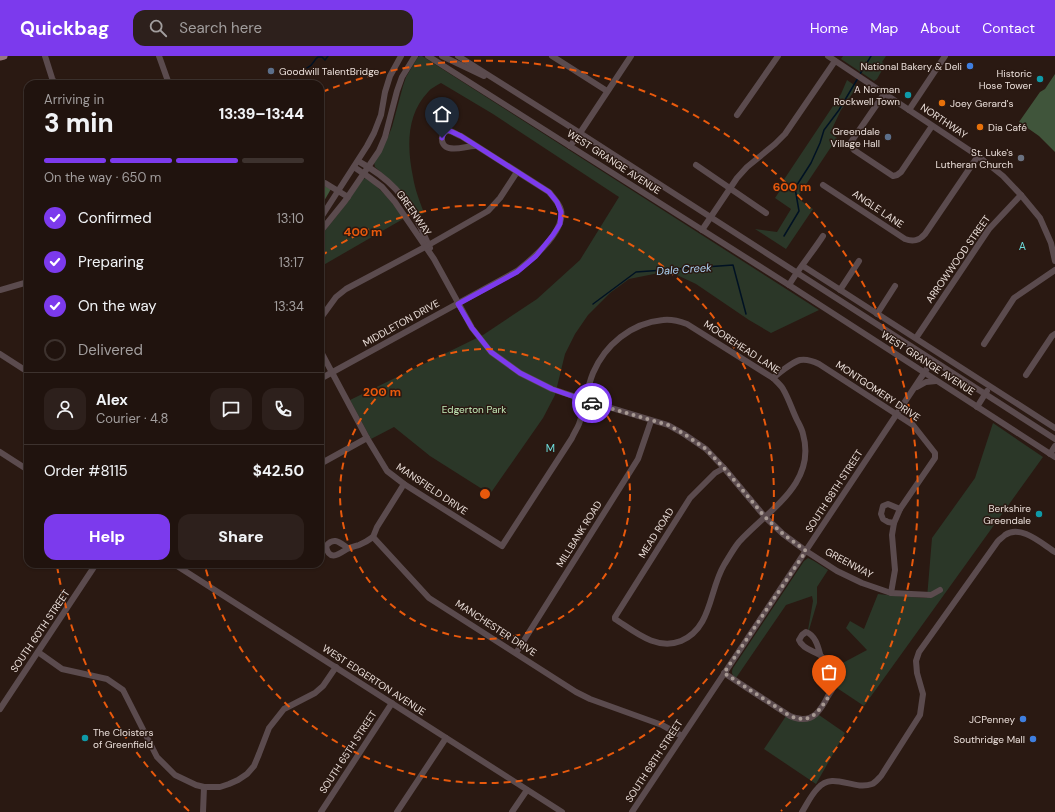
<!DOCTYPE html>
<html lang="en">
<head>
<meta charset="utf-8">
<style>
	:root { --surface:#20130e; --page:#2d201c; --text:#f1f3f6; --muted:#a29e9e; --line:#3d322e; --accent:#7c3aed }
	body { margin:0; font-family:"DM Sans",sans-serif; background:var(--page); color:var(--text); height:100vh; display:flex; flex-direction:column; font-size:15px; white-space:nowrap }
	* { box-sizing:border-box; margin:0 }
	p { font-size:13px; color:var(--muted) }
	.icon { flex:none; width:22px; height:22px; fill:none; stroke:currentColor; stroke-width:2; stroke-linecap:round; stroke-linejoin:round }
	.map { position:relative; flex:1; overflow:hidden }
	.drawer { position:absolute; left:24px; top:24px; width:300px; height:488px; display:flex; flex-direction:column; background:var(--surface); border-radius:12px; box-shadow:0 1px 3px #0004,0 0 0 1px var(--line) }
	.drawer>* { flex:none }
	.pin { position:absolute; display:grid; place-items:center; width:34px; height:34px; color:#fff; margin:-41px -17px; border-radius:50% 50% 50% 0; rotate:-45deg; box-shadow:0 0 4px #0007 }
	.pin .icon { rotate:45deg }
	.courier { position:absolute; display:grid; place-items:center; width:40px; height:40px; margin:-20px; border:3px solid #7c3aed; border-radius:50%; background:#fff; color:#222; box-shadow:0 1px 5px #0007 }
	.summary em { font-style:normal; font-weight:800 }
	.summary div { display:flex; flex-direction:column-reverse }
	.summary { display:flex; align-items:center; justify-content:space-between; height:68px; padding:0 20px }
	h1 { font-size:26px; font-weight:800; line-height:30px }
	.bar { display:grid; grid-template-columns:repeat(4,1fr); gap:6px 4px; align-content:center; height:48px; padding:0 20px }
	.bar i { height:5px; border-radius:3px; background:var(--line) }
	.bar .on { background:var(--accent) }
	.bar p { grid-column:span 4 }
	.line { display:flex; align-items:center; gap:10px; padding:0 20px; border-top:1px solid var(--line) }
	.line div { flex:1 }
	.round { display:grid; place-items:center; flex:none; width:42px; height:42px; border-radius:12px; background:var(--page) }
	ol { padding:0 20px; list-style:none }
	li { display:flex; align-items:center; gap:12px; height:44px }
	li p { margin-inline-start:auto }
	li .icon { padding:4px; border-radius:50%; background:var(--accent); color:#fff; stroke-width:4 }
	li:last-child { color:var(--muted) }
	li i { width:22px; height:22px; border:2px solid var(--line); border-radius:50% }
	.action { display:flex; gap:8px; margin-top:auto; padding:8px 20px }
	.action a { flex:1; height:46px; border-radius:12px; background:var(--accent); color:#fff; font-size:16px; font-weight:800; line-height:46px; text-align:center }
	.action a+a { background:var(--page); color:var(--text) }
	header { display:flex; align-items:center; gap:24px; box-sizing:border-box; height:56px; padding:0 20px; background:var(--accent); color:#fff }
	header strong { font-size:19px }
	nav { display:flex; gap:22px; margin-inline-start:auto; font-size:14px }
	.search { width:280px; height:36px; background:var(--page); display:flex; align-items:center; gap:10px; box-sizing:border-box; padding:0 14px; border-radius:12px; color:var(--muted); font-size:15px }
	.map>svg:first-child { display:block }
</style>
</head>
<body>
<header>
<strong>Quickbag</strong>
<div class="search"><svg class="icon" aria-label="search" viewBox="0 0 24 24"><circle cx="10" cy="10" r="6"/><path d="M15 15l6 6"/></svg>Search here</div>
<nav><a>Home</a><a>Map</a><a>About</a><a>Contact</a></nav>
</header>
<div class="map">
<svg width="1055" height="756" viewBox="0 0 1055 756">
	<rect width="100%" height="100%" fill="#2a1912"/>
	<g fill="#2b3728">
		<path d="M420 0H422L819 254 771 277 749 264 696 228 677 219 659 217 629 223 610 237 588 259 575 278 565 298 555 339 543 362 490 438 430 400 394 371 371 383 350 344 483 279 537 243 580 204 619 141 493 58 441 27C436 30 431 32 428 36 406 59 407 92 413 121 415 134 420 146 424 157L419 160 407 143 393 127 375 111 374 106 386 86 392 71 403 30 406 21 418 1Z"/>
		<path d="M843 0H886L882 6 885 9 877 23 874 25 841 3Z"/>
		<path d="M847 24 857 31 841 54 830 77 837 82 797 142 813 153 786 193 755 173 777 176 791 153 775 142 779 136 777 134 841 38Z"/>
		<path d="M366 122C382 134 393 146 403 163L320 211V181L347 147 363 123Z"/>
		<path d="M993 367 1043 401 864 650 837 632C841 625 840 618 837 610L867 594 846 572 850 565 864 573 878 538 896 540 927 542 932 482 975 422Z"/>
		<path d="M808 502 814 505 828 514 817 531V547L809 574H808L813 545 812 540 786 549 736 622C732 619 731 617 733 612L804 505Z"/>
		<path d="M819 659 845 677 816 728 764 693 786 660 791 663Z"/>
	</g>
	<g fill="#40553b">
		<path d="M1055 18V96L1039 80 1019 66 1040 36 1045 33Z"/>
		<path d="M320 128 331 133 320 152Z"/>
	</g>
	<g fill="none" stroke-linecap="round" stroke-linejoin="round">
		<g stroke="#001123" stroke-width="1.5">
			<path d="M307 12C314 9 313 4 318 1H322L325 4 328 0"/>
			<path d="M860 18 871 0"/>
			<path d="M784 180 799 155 795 132 811 107 820 87 824 74 839 54 858 22"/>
			<path d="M593 248 636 216 733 209 746 258"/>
		</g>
		<g stroke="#5b4b4e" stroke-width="6">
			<path d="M45 0 52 22 55 28"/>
			<path d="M159 0 169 28"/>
			<path d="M428 0 789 229 1055 401"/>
			<path d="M442 0 484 20"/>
			<path d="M458 0 580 77 1055 383"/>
			<path d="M552 0 607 35"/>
			<path d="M828 0 978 100 1003 120 1021 139 1040 162 1051 187 1055 205"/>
			<path d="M884 38 851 86V90L854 94 893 120 897 119 901 116 932 70"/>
			<path d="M909 54 945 0"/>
			<path d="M737 59 778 0"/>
			<path d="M570 90 580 77 631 0"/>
			<path d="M358 105C389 122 406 140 421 172 424 179 427 185 430 192"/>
			<path d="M696 109 766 157"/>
			<path d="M354 111 370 122 382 131 395 146 434 203 472 272 491 296 520 317 552 333 585 344 668 369 684 378 706 393 724 412 765 461 783 478 806 495 837 515 862 527 891 537 931 539 940 534"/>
			<path d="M320 126 325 127 348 141"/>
			<path d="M823 129 905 183C913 186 919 185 925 178L978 100"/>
			<path d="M320 163 367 90 374 77 381 59 385 36 390 20 401 0"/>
			<path d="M702 174 737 122 747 111 775 88 785 78 835 5"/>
			<path d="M320 176 345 145 379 95 385 81 397 35 402 21 415 0"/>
			<path d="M803 210 1055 372"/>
			<path d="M789 229C799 212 812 197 823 180"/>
			<path d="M0 234 28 226"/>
			<path d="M840 234 859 205"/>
			<path d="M877 258 895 230"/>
			<path d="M320 263 336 241 346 233 425 191 488 155 500 142 517 116"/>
			<path d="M916 282 989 173 1021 139"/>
			<path d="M984 288 1014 242 1055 214"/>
			<path d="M320 294 367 382 387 415 404 428 502 490 572 382C574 377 577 373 579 368 585 352 586 334 593 317 605 289 631 267 663 264 671 263 679 265 687 268L773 322C777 326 781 329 783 333 789 343 792 354 797 364 799 368 802 373 803 378 817 428 768 454 739 486 734 492 729 501 724 509 709 534 712 572 681 585 656 595 634 575 615 563V561L690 442 715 417 724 412"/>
			<path d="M0 298 28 316"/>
			<path d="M1026 319 1052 280 1055 278"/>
			<path d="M773 322C779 317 793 306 800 304 806 303 813 305 819 308L913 369 935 397V402L900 453 894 467 892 479 895 514 891 537"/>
			<path d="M320 323 517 215C531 204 566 175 561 154 559 147 554 142 549 136L461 80C457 79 453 75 449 75 440 74 439 90 449 92 458 94 467 90 475 90"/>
			<path d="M917 331 926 326 936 325"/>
			<path d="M977 351 987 335"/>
			<path d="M0 396 28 414"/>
			<path d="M1050 398 1055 390"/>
			<path d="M320 408 367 382"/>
			<path d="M894 467 888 466 883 463 881 458 883 450 888 448 900 453"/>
			<path d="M373 481 429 542 576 636 590 643 662 669 682 680"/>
			<path d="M373 481 377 471 404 428"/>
			<path d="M348 492C340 487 334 480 326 490 329 506 339 498 347 493 351 491 356 490 359 489 364 487 369 484 373 481"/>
			<path d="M174 508 562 756"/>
			<path d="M38 596 62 613 107 623 123 634 157 701 175 719 196 729 204 731H220L229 728 238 724 247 718 254 710 259 698 269 672 284 653 315 637 323 630 336 611"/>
			<path d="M516 597 638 403 651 365"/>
			<path d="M724 617 790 660C799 664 808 665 816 658 821 653 825 646 828 640 839 624 842 617 825 604 823 602 821 599 818 598 811 594 802 592 799 584L802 579 806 576C815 579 818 590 820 598"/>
			<path d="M0 653 96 508"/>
			<path d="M203 756 204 731"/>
			<path d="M321 756 392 647"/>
			<path d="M397 756 446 682"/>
			<path d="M512 756 527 734"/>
			<path d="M632 756 932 305"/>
			<path d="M802 756C807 748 811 739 818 732 833 715 853 735 872 728 875 727 878 723 881 720L920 659 923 638 917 617 916 605 919 596 998 485C1000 483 1003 481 1005 479 1021 468 1042 488 1055 496"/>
		</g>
		<path stroke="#97777d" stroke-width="7" d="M0 1 4 0"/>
	</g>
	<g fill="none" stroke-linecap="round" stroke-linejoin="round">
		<path stroke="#a79993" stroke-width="4" stroke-dasharray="0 7.2" d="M592 347 668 369 684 378 706 393 724 412 765 461 783 478 806 495 724 617 790 660C811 669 818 656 829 640"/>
		<path stroke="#7c3aed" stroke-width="5" d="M442 82C443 78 444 76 448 74L461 80 549 136 557 146 561 156 560 168 553 179 536 200 517 216 458 248 472 272 491 296 520 317 552 333 592 347"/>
	</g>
	<g fill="none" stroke="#e8590c" stroke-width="2" stroke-dasharray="7 5">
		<circle cx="485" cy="438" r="145"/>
		<path d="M321 200A289 289 0 1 1 205 510"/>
		<path d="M189 755A434 434 0 0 1 57 510M322 36A434 434 0 0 1 781 755"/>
	</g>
	<g fill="#3f7fe0" stroke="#2a1912" stroke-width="1.5">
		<circle cx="970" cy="10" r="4"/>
		<circle cx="1023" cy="663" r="4"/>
		<circle cx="1033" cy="683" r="4"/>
	</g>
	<g fill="#5c6f8a" stroke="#2a1912" stroke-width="1.5">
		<circle cx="271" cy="15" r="4"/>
		<circle cx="888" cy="81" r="4"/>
	</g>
	<g fill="#0f9aa8" stroke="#2a1912" stroke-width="1.5">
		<circle cx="1040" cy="23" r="4"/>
		<circle cx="908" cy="39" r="4"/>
		<circle cx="1039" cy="458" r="4"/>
		<circle cx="85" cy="682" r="4"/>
	</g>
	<g fill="#e8710a" stroke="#2a1912" stroke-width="1.5">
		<circle cx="942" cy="47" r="4"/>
		<circle cx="980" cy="71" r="4"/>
	</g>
	<circle fill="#6b7280" stroke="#2a1912" stroke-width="1.5" cx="1021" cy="102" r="4"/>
	<g text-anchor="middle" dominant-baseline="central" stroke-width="3" stroke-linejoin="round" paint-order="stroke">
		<g font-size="10" fill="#eaded9" stroke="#2a1912" text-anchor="end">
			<text x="962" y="10">National Bakery &amp; Deli</text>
			<text x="279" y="15" text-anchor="start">Goodwill TalentBridge</text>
			<text x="1032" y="17">Historic<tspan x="1032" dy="12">Hose Tower</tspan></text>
			<text x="900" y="33">A Norman<tspan x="900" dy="12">Rockwell Town</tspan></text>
			<text x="950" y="47" text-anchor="start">Joey Gerard's</text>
			<text x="988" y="71" text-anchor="start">Dia Café</text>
			<text x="880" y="75">Greendale<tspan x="880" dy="12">Village Hall</tspan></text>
			<text x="1013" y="96">St. Luke's<tspan x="1013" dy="12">Lutheran Church</tspan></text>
			<text x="1031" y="452">Berkshire<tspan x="1031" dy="12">Greendale</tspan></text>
			<text x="1015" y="663">JCPenney</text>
			<text x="93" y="676" text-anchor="start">The Cloisters<tspan x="93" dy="12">of Greenfield</tspan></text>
			<text x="1025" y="683">Southridge Mall</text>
		</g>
		<g font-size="10" fill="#eaded9" stroke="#2a1912">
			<text transform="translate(944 65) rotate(34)">NORTHWAY</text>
			<text transform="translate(614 106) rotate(33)">WEST GRANGE AVENUE</text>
			<text transform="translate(878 153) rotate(34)">ANGLE LANE</text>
			<text transform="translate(414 157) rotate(55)">GREENWAY</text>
			<text transform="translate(958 203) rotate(-55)">ARROWWOOD STREET</text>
			<text transform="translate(401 267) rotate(-29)">MIDDLETON DRIVE</text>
			<text transform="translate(742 291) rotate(33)">MOOREHEAD LANE</text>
			<text transform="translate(928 307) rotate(33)">WEST GRANGE AVENUE</text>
			<text transform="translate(878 335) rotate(34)">MONTGOMERY DRIVE</text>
			<text transform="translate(432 433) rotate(34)">MANSFIELD DRIVE</text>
			<text transform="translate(834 435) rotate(-57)">SOUTH 68TH STREET</text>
			<text transform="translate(656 477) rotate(-58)">MEAD ROAD</text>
			<text transform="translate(579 478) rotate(-58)">MILLBANK ROAD</text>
			<text transform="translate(849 507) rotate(28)">GREENWAY</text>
			<text transform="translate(496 572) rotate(33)">MANCHESTER DRIVE</text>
			<text transform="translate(40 575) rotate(-56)">SOUTH 60TH STREET</text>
			<text transform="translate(374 624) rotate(33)">WEST EDGERTON AVENUE</text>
			<text transform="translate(348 696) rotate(-57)">SOUTH 65TH STREET</text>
			<text transform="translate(654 705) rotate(-57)">SOUTH 68TH STREET</text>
		</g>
		<g font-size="10" fill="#c3ebb9" stroke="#2a1912">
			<text x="474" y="353">Edgerton Park</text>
		</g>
		<g font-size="11" letter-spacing="1" fill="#6cd9d8" stroke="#2a1912">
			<text x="1023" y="190">A</text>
			<text x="551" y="392">M</text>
		</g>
		<g font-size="11" font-style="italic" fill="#afd5f7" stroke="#2a1912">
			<text transform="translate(684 213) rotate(-4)">Dale Creek</text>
		</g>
	</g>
	<circle cx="485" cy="438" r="6" fill="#e8590c" stroke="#2a1912" stroke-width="2"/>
	<g font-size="12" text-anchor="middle" font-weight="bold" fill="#e8590c" stroke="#2a1912" stroke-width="3" stroke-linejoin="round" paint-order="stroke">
		<text x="792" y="135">600 m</text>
		<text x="363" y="180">400 m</text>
		<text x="382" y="340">200 m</text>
	</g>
</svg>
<div class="pin" style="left:829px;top:640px;background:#ea580c"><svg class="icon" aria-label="bag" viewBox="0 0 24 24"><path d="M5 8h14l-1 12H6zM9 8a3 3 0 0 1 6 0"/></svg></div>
<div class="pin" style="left:442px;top:82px;background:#1f2937"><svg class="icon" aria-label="home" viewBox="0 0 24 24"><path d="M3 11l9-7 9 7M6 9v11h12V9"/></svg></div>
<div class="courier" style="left:592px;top:347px"><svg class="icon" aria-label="car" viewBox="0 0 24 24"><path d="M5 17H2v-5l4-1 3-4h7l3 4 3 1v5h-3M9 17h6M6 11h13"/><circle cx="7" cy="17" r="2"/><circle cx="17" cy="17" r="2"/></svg></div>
<section class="drawer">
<div class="summary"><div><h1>3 min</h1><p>Arriving in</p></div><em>13:39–13:44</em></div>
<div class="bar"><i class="on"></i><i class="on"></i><i class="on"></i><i></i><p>On the way · 650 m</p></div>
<ol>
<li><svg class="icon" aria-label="check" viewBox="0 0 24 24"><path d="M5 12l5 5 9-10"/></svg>Confirmed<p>13:10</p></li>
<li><svg class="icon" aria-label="check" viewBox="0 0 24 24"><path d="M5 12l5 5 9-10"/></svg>Preparing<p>13:17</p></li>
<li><svg class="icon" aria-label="check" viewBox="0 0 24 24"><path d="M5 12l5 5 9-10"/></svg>On the way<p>13:34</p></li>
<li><i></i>Delivered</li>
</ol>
<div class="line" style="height:72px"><a class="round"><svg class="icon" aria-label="person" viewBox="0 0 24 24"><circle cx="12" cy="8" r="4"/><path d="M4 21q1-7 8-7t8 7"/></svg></a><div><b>Alex</b><p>Courier · 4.8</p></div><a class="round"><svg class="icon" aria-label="chat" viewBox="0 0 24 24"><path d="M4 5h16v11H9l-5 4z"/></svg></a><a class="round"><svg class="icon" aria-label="phone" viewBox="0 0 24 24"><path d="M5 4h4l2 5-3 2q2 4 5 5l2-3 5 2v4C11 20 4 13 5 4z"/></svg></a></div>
<div class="line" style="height:52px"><div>Order #8115</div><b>$42.50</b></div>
<div class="action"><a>Help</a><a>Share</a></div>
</section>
</div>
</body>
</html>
